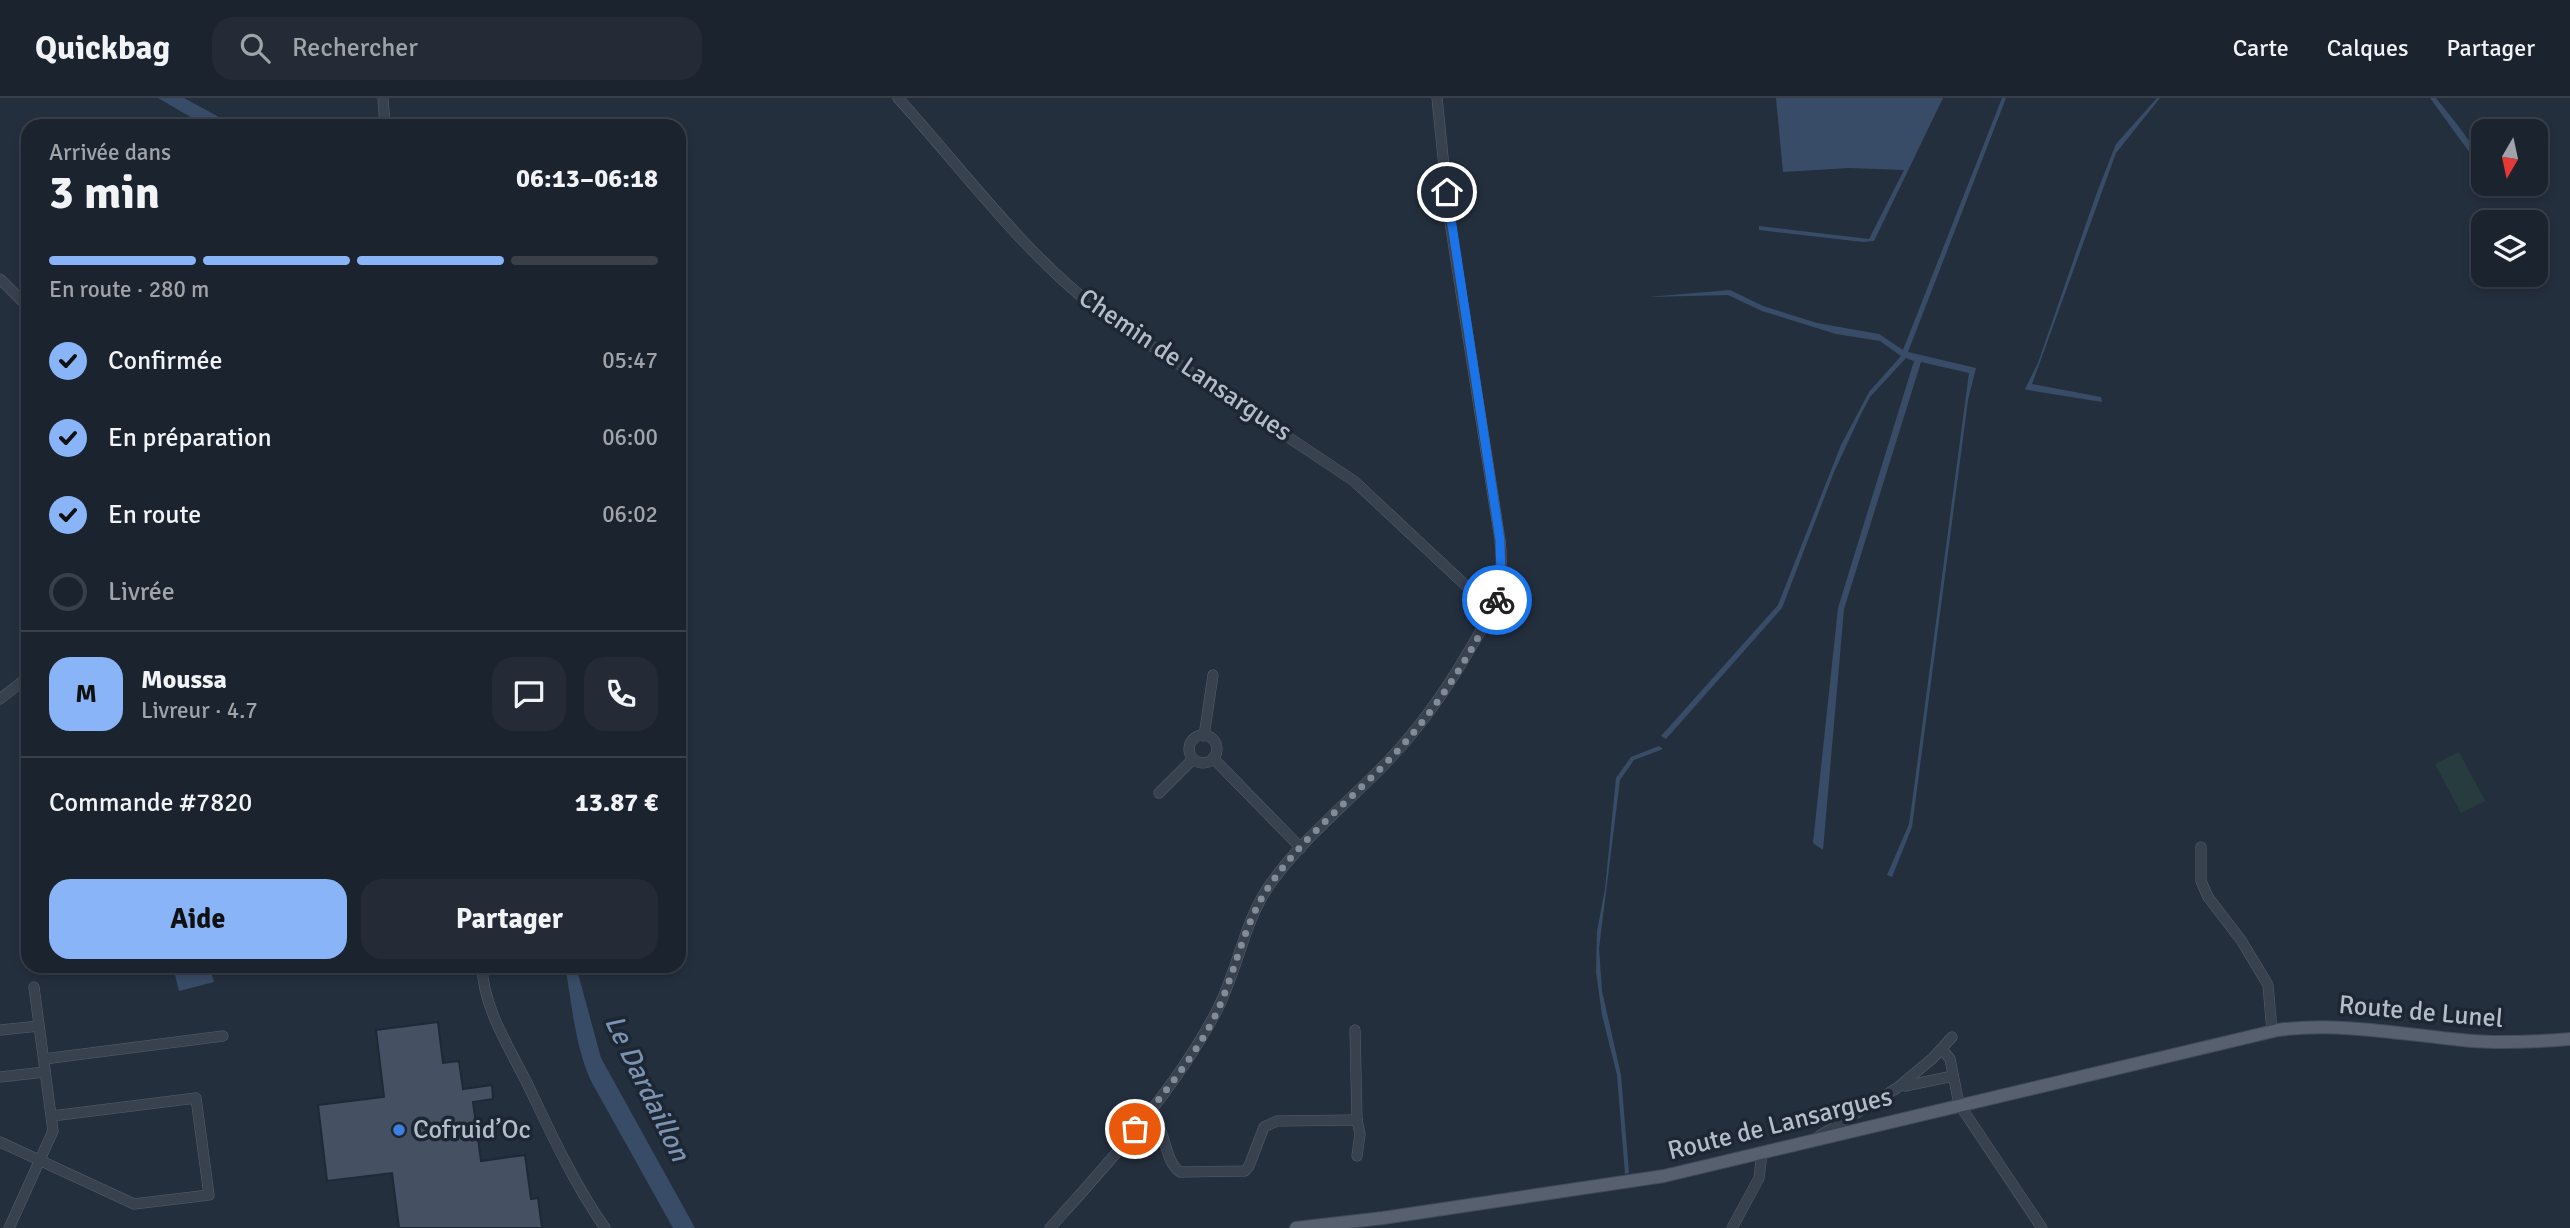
<!DOCTYPE html>
<html lang="fr">
<head>
<meta charset="utf-8">
<style>
	:root { --surface:#1b232e; --page:#242b36; --text:#f1f3f6; --muted:#a0a4aa; --line:#39404a; --accent:#8ab4f8 }
	body { margin:0; font-family:Signika,sans-serif; background:var(--page); color:var(--text); height:100vh; display:flex; flex-direction:column; font-size:26px; white-space:nowrap }
	* { box-sizing:border-box; margin:0 }
	p { font-size:23px; color:var(--muted) }
	.icon { flex:none; width:38px; height:38px; fill:none; stroke:currentColor; stroke-width:2; stroke-linecap:round; stroke-linejoin:round }
	.map { position:relative; flex:1; overflow:hidden }
	.side { position:absolute; left:21px; top:21px; width:665px; height:854px; display:flex; flex-direction:column; background:var(--surface); border-radius:21px; box-shadow:0 4px 10px #0003,0 0 0 2px var(--line) }
	.side>* { flex:none }
	.needle { width:46px; rotate:189deg }
	.fabs { position:absolute; left:2471px; top:21px; display:grid; gap:14px }
	.fabs a { display:grid; place-items:center; width:77px; height:77px; border-radius:14px; background:var(--surface); box-shadow:0 4px 10px #0003,0 0 0 2px var(--line); font-size:35px }
	.pin { position:absolute; display:grid; place-items:center; width:60px; height:60px; color:#fff; margin:-30px; border:4px solid #fff; border-radius:50%; box-shadow:0 2px 7px #0007 }
	.courier { position:absolute; display:grid; place-items:center; width:70px; height:70px; margin:-35px; border:5px solid #1a73e8; border-radius:50%; background:#fff; color:#222; box-shadow:0 2px 9px #0007 }
	.summary em { font-style:normal; font-weight:700 }
	.summary div { display:flex; flex-direction:column-reverse }
	.summary { display:flex; align-items:center; justify-content:space-between; height:119px; padding:0 28px }
	h1 { font-size:46px; font-weight:700; line-height:52px }
	.bar { display:grid; grid-template-columns:repeat(4,1fr); gap:10px 7px; align-content:center; height:84px; padding:0 28px }
	.bar i { height:9px; border-radius:5px; background:var(--line) }
	.bar .active { background:var(--accent) }
	.bar p { grid-column:span 4 }
	.line { display:flex; align-items:center; gap:18px; padding:0 28px; border-top:2px solid var(--line) }
	.line div { flex:1 }
	.round { display:grid; place-items:center; flex:none; width:74px; height:74px; border-radius:21px; background:var(--page) }
	ol { padding:0 28px; list-style:none }
	li { display:flex; align-items:center; gap:21px; height:77px }
	li p { margin-inline-start:auto }
	li .icon { padding:7px; border-radius:50%; background:var(--accent); color:#111; stroke-width:4 }
	li:last-child { color:var(--muted) }
	li i { width:38px; height:38px; border:4px solid var(--line); border-radius:50% }
	.button { display:flex; gap:14px; margin-top:auto; padding:14px 28px }
	.button a { flex:1; height:80px; border-radius:21px; background:var(--accent); color:#111; font-size:28px; font-weight:700; line-height:80px; text-align:center }
	.button a+a { background:var(--page); color:var(--text) }
	header { display:flex; align-items:center; gap:42px; box-sizing:border-box; height:98px; padding:0 35px; background:var(--surface); border-bottom:2px solid var(--line) }
	header strong { font-size:33px }
	nav { display:flex; gap:38px; margin-inline-start:auto; font-size:24px }
	.search { width:490px; height:63px; background:var(--page); display:flex; align-items:center; gap:18px; box-sizing:border-box; padding:0 24px; border-radius:21px; color:var(--muted); font-size:26px }
	.map>svg:first-child { display:block }
</style>
</head>
<body>
<header>
<strong>Quickbag</strong>
<div class="search"><svg class="icon" aria-label="search" viewBox="0 0 24 24"><circle cx="10" cy="10" r="6"/><path d="M15 15l6 6"/></svg>Rechercher</div>
<nav><a>Carte</a><a>Calques</a><a>Partager</a></nav>
</header>
<div class="map">
<svg width="2570" height="1130" viewBox="0 0 2570 1130">
	<rect width="100%" height="100%" fill="#242f3e"/>
	<path fill="#263c3f" d="M2459 654 2485 703 2461 715 2435 666Z"/>
	<g fill="#394c67">
		<path d="M158 0H184L228 24 243 28H206Z"/>
		<path d="M1776 0H1943L1874 143 1863 144 1759 132V128L1869 141 1904 72 1849 70 1783 74Z"/>
		<path d="M2002 0H2006L1908 254 1976 270 1968 302 1912 729 1892 779 1887 777 1909 726 1912 705 1969 275 1921 264 1844 511 1823 752 1813 745 1838 510 1914 263 1906 260 1870 299 1860 318 1834 374 1782 510 1666 641 1661 638 1778 507 1841 347 1869 294 1901 258 1880 243 1836 236 1762 213 1728 197 1648 199 1730 192 1763 208 1817 225 1879 236 1903 252Z"/>
		<path d="M2157 0H2160L2116 55 2032 286 2101 299 2102 304 2028 292 2025 291 2038 265 2096 97 2116 46Z"/>
		<path d="M2430 0H2436C2449 17 2483 55 2483 73Z"/>
		<path d="M1659 648 1663 651 1634 662 1620 682 1599 850 1602 893 1621 977 1629 1075 1625 1076 1617 977 1602 917 1596 874 1597 833 1605 791 1616 680 1631 659Z"/>
		<path d="M173 868H209L214 884 179 893Z"/>
		<path d="M565 868H576L601 960 695 1130H673L591 983C575 948 572 906 565 868Z"/>
	</g>
	<path fill="#455162" stroke="#1f2835" stroke-width="2" d="M438 924 443 965 459 963 463 991 492 987 493 1001 473 1004 481 1063 525 1057 531 1101 538 1100 542 1130H399L392 1075 327 1083 318 1007 384 999 376 932Z"/>
	<g fill="none" stroke-linecap="round" stroke-linejoin="round">
		<defs>
			<g id="minor">
				<path d="M383 0 385 28"/>
				<path d="M898 0C964 73 1021 152 1099 213L1354 383 1492 512"/>
				<path d="M0 181 28 209"/>
				<path d="M0 601 28 579"/>
				<circle cx="1203" cy="651" r="14"/>
				<path d="M1204 638 1213 577"/>
				<path d="M1213 660 1301 750"/>
				<path d="M1159 695 1193 661"/>
				<path d="M2201 749V783L2208 799 2241 842 2268 887 2272 933"/>
				<path d="M482 868C483 908 508 948 526 983 550 1033 573 1084 605 1130"/>
				<path d="M0 932 39 928"/>
				<path d="M1355 932 1357 1022"/>
				<path d="M1942 951 1950 961 1959 1006 2042 1130"/>
				<path d="M44 961 223 938"/>
				<path d="M0 979 45 974"/>
				<path d="M1905 988 1953 978"/>
				<path d="M1148 1014C1168 1029 1162 1061 1180 1074L1245 1073 1249 1068 1264 1029 1277 1023 1357 1022 1360 1036 1357 1058"/>
				<path d="M1816 1040 1897 990 1933 960 1952 939"/>
				<path d="M0 1044 134 1106 209 1097 196 1000 52 1018"/>
				<path d="M9 1130 53 1033 34 889"/>
				<path d="M1050 1130C1109 1064 1173 995 1215 916 1238 874 1243 824 1271 785 1304 739 1350 703 1389 662 1419 630 1445 594 1467 556 1492 514 1506 493 1500 442L1449 118 1437 0"/>
				<path d="M1732 1130 1759 1080 1762 1055"/>
			</g>
			<path id="major" d="M1296 1130 1383 1120 1664 1078 2278 932C2340 924 2400 936 2462 942 2498 946 2534 944 2570 941"/>
		</defs>
		<use href="#minor" stroke="#565f6c" stroke-width="11"/>
		<use href="#major" stroke="#414a57" stroke-width="14"/>
		<use href="#minor" stroke="#38414e" stroke-width="10"/>
		<use href="#major" stroke="#56606e" stroke-width="12"/>
	</g>
	<g fill="none" stroke-linecap="round" stroke-linejoin="round">
		<path stroke="#828b98" stroke-width="7" stroke-dasharray="0 12.6" d="M1135 1031C1164 995 1197 956 1217 914 1236 872 1244 824 1270 787 1301 741 1348 704 1387 664 1432 618 1470 560 1497 502"/>
		<path stroke="#1a73e8" stroke-width="9" d="M1447 94 1500 442 1501 476 1497 502"/>
	</g>
	<circle fill="#3f7fe0" stroke="#1d2633" stroke-width="2.5" cx="399" cy="1032" r="7"/>
	<g text-anchor="middle" dominant-baseline="central" stroke-width="7" stroke-linejoin="round" paint-order="stroke">
		<g font-size="26" fill="#b4bcc9" stroke="#1d2633">
			<text transform="translate(1185 267) rotate(34)">Chemin de Lansargues</text>
			<text transform="translate(2421 914) rotate(5)">Route de Lunel</text>
			<text transform="translate(1780 1026) rotate(-14)">Route de Lansargues</text>
		</g>
		<g font-size="26" fill="#b4bcc9" stroke="#1d2633" text-anchor="start">
			<text x="413" y="1032">Cofruid’Oc</text>
		</g>
		<g font-size="28" font-style="italic" fill="#7c92b1" stroke="#1d2633">
			<text transform="translate(647 990) rotate(64)">Le Dardaillon</text>
		</g>
	</g>
</svg>
<div class="fabs">
<a><svg class="needle" viewBox="-14 -14 28 28"><path d="M0-13l5 13h-10z" fill="#e53935"/><path d="M0 13l5-13h-10z" fill="#a0a4aa"/></svg></a>
<a><svg class="icon" aria-label="layers" viewBox="0 0 24 24"><path d="M12 4l9 5-9 5-9-5zM3 14l9 5 9-5"/></svg></a>
</div>
<div class="pin" style="left:1135px;top:1031px;background:#ea580c"><svg class="icon" aria-label="bag" viewBox="0 0 24 24"><path d="M5 8h14l-1 12H6zM9 8a3 3 0 0 1 6 0"/></svg></div>
<div class="pin" style="left:1447px;top:94px;background:#1f2937"><svg class="icon" aria-label="home" viewBox="0 0 24 24"><path d="M3 11l9-7 9 7M6 9v11h12V9"/></svg></div>
<div class="courier" style="left:1497px;top:502px"><svg class="icon" aria-label="bike" viewBox="0 0 24 24"><circle cx="6" cy="16" r="4"/><circle cx="18" cy="16" r="4"/><path d="M6 16l4-8h5l3 8M10 8l3 8H6M13 5h3"/></svg></div>
<section class="side">
<div class="summary"><div><h1>3 min</h1><p>Arrivée dans</p></div><em>06:13–06:18</em></div>
<div class="bar"><i class="active"></i><i class="active"></i><i class="active"></i><i></i><p>En route · 280 m</p></div>
<ol>
<li><svg class="icon" aria-label="check" viewBox="0 0 24 24"><path d="M5 12l5 5 9-10"/></svg>Confirmée<p>05:47</p></li>
<li><svg class="icon" aria-label="check" viewBox="0 0 24 24"><path d="M5 12l5 5 9-10"/></svg>En préparation<p>06:00</p></li>
<li><svg class="icon" aria-label="check" viewBox="0 0 24 24"><path d="M5 12l5 5 9-10"/></svg>En route<p>06:02</p></li>
<li><i></i>Livrée</li>
</ol>
<div class="line" style="height:126px"><b class="round" style="background:var(--accent);color:#111">M</b><div><b>Moussa</b><p>Livreur · 4.7</p></div><a class="round"><svg class="icon" aria-label="chat" viewBox="0 0 24 24"><path d="M4 5h16v11H9l-5 4z"/></svg></a><a class="round"><svg class="icon" aria-label="phone" viewBox="0 0 24 24"><path d="M5 4h4l2 5-3 2q2 4 5 5l2-3 5 2v4C11 20 4 13 5 4z"/></svg></a></div>
<div class="line" style="height:91px"><div>Commande #7820</div><b>13.87 €</b></div>
<div class="button"><a>Aide</a><a>Partager</a></div>
</section>
</div>
</body>
</html>
